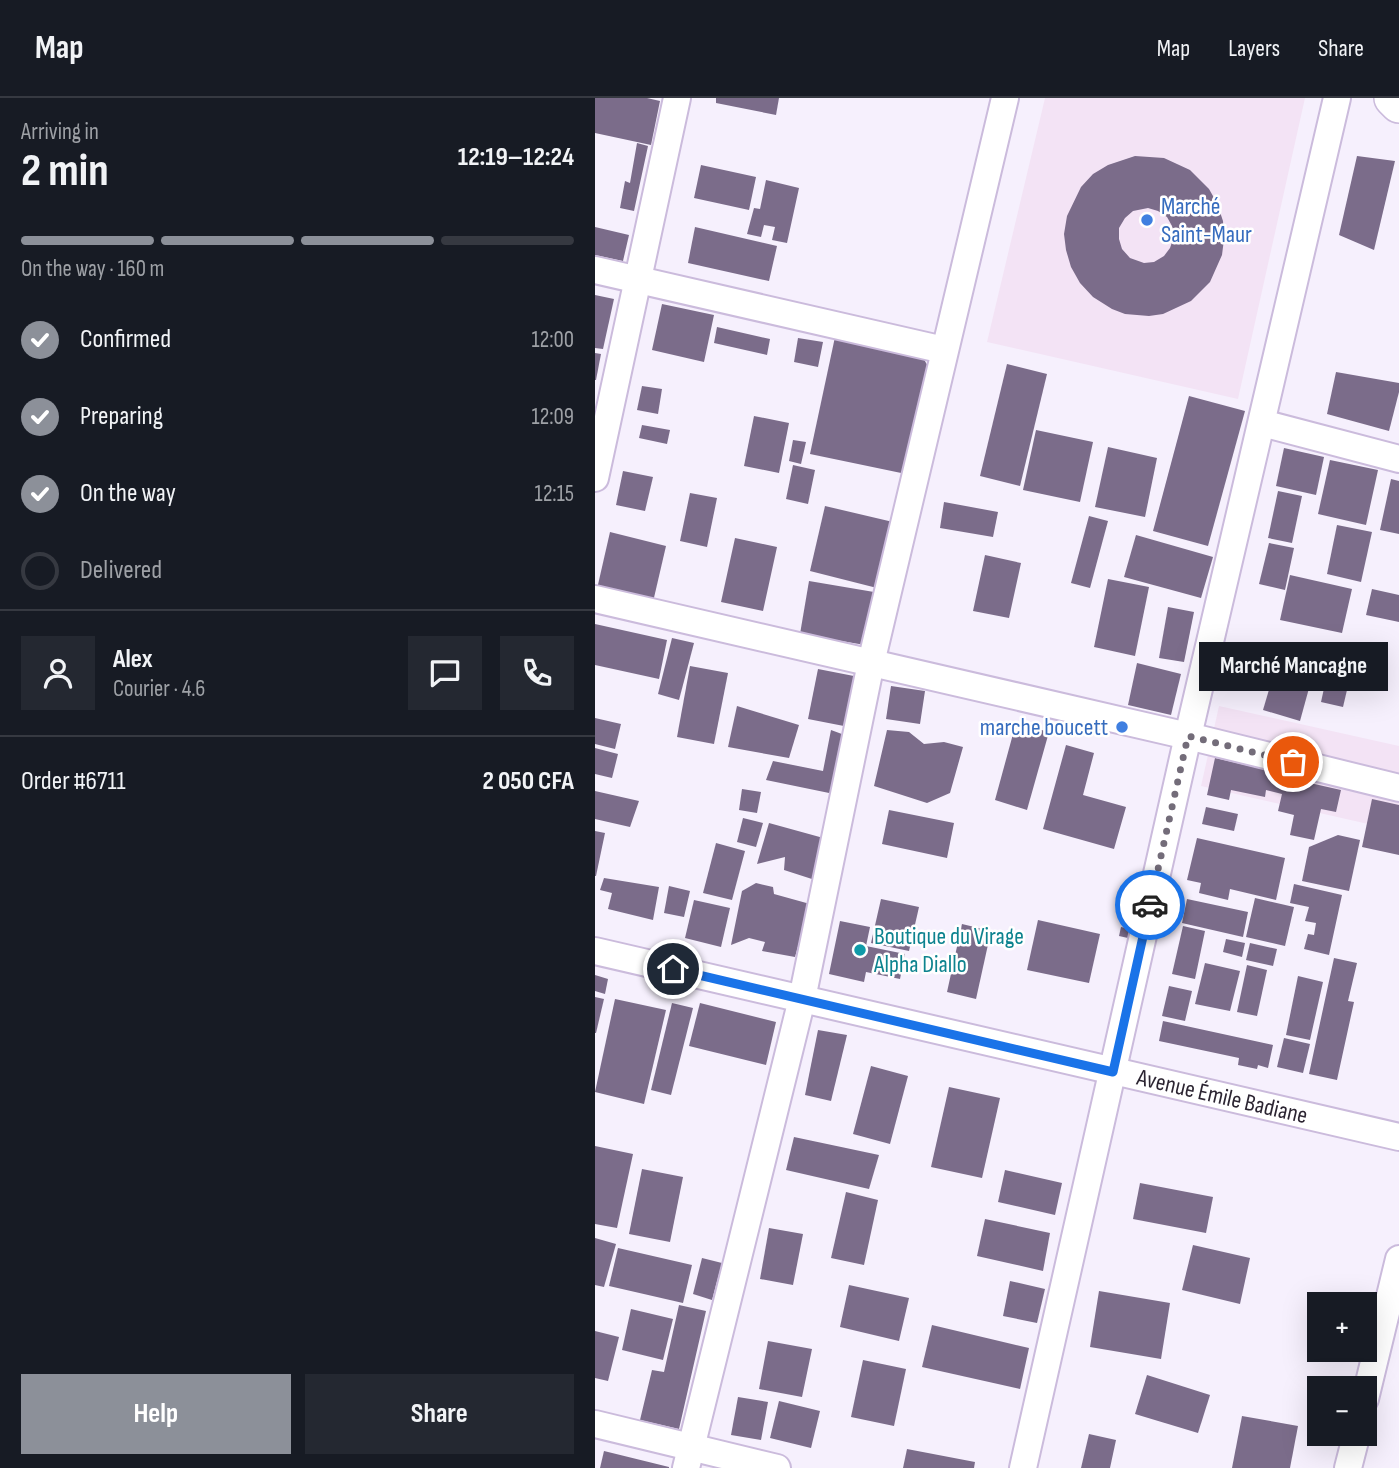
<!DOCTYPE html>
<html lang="en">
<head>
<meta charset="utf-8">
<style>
	:root { --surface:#171b24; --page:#242831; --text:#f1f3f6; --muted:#9ea1a6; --line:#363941; --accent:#8c9099 }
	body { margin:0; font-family:"Sofia Sans Condensed",sans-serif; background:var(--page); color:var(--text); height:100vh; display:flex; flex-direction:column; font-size:26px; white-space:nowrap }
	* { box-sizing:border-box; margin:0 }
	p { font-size:23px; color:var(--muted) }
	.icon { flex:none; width:38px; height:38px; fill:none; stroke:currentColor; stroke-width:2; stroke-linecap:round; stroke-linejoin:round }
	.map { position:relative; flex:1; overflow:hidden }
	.panel { display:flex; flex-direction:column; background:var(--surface); width:595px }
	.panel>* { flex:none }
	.buttons { position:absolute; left:712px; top:1194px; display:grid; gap:14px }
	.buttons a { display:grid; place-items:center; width:70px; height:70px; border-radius:0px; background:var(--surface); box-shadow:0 7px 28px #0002; font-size:35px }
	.pin { position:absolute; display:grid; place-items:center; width:60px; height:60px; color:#fff; margin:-30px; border:4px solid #fff; border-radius:50%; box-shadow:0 2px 7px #0007 }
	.courier { position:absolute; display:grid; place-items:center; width:70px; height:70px; margin:-35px; border:5px solid #1a73e8; border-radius:50%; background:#fff; color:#222; box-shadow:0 2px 9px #0007 }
	.bubble { position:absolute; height:49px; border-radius:0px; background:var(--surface); box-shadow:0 7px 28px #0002; font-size:23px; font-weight:700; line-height:49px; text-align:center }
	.summary em { font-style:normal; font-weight:700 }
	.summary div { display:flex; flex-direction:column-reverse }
	.summary { display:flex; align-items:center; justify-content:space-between; height:119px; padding:0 21px }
	h1 { font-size:46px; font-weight:700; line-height:52px }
	.bar { display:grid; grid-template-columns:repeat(4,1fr); gap:10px 7px; align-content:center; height:84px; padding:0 21px }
	.bar i { height:9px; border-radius:5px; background:var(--line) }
	.bar .current { background:var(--accent) }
	.bar p { grid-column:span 4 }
	.line { display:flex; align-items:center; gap:18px; padding:0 21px; border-top:2px solid var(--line) }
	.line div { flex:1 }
	.round { display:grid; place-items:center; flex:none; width:74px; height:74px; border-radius:0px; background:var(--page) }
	ol { padding:0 21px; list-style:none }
	li { display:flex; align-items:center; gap:21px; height:77px }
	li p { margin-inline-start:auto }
	li .icon { padding:7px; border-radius:50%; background:var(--accent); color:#fff; stroke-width:4 }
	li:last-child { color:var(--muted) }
	li i { width:38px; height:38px; border:4px solid var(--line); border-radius:50% }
	.cta { display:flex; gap:14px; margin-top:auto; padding:14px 21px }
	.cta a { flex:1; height:80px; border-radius:0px; background:var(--accent); color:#fff; font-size:28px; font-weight:700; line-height:80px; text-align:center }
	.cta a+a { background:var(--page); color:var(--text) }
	header { display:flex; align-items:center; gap:42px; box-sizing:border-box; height:98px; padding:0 35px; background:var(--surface); border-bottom:2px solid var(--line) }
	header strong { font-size:33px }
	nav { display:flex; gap:38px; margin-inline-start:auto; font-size:24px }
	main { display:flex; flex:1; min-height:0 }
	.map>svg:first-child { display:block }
</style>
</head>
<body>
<header>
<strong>Map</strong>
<nav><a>Map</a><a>Layers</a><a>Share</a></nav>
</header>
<main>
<section class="panel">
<div class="summary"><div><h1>2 min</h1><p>Arriving in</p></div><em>12:19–12:24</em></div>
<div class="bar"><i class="current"></i><i class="current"></i><i class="current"></i><i></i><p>On the way · 160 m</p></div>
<ol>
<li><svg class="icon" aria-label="check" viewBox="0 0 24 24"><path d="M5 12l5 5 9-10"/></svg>Confirmed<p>12:00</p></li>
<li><svg class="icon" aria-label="check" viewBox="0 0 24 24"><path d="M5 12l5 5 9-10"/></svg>Preparing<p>12:09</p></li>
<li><svg class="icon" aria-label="check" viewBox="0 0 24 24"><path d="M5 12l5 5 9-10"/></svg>On the way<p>12:15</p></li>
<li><i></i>Delivered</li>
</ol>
<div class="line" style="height:126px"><a class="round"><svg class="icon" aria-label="person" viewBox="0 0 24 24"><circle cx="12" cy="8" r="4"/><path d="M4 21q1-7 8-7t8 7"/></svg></a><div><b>Alex</b><p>Courier · 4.6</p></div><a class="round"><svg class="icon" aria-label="chat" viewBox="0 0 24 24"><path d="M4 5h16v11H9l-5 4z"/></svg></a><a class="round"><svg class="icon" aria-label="phone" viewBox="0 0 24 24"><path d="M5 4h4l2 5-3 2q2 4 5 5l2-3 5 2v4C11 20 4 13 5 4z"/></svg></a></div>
<div class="line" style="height:91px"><div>Order #6711</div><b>2 050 CFA</b></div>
<div class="cta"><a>Help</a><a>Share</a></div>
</section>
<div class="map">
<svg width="804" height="1370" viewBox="0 0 804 1370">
	<rect width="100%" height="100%" fill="#f6f0fd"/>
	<g fill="#f3e3f5">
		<path d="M450 0H710L643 301 392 244Z"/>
		<path d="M624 608 804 648V733L606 688Z"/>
	</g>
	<g fill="#7b6c8a" fill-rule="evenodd">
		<path d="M0 0H52L65 3 56 47 0 35Z"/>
		<path d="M121 0H184L181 17 121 5Z"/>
		<path d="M42 45 53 48 39 113 25 110 30 83 35 85Z"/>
		<path d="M540 58 569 60 595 72 614 91 622 105 628 123 629 141 627 157 615 184 596 203 568 216 554 218 530 216 517 211 498 199 485 185 476 169 471 152 469 136 472 118 486 89 498 76 513 67ZM553 110 563 113 572 119 577 128 579 138 575 150 569 158 559 164 549 165 535 160 527 151 524 141V130L530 120 538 113Z"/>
		<path d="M762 58 800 63 779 152 744 137Z"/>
		<path d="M106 67 161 79 154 112 99 100Z"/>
		<path d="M171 82 204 90 192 145 177 142 180 129 169 127 166 139 152 136 159 110 165 111Z"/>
		<path d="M0 129 34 137 28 163 0 157Z"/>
		<path d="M100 129 182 148 174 183 93 165Z"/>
		<path d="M0 197 19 201 8 251 0 250Z"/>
		<path d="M67 206 119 217 109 264 57 252Z"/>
		<path d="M122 229 175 241 172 257 119 245Z"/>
		<path d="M240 239 326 256 335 272 311 376 215 356Z"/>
		<path d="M203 240 228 244 223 269 199 264Z"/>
		<path d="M0 255 6 256 1 282H0Z"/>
		<path d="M412 266 452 276 425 388 385 378Z"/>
		<path d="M741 274 804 285V294L794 333 732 316Z"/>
		<path d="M47 288 67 291 63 316 42 312Z"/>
		<path d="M594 298 650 313 613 448 558 433Z"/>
		<path d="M159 318 194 325 184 375 149 368Z"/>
		<path d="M47 327 75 332 72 346 44 340Z"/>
		<path d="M441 332 498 344 485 404 428 392Z"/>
		<path d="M198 342 211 344 206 366 194 363Z"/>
		<path d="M513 349 562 360 550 419 500 409Z"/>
		<path d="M689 350 729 359 721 397 681 388Z"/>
		<path d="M735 362 783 372 771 427 723 416Z"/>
		<path d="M198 367 220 372 213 406 191 401Z"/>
		<path d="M28 373 58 379 50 413 21 407Z"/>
		<path d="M796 381 804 383V436L785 432Z"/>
		<path d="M683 393 707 398 697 445 673 440Z"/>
		<path d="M95 395 122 400 112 449 85 443Z"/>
		<path d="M349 404 403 414 398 439 345 430Z"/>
		<path d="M230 408 298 424 282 490 215 473Z"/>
		<path d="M494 418 513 423 495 490 476 485Z"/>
		<path d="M742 427 777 434 766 484 732 476Z"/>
		<path d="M15 434 71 448 58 504 2 491Z"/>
		<path d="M541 437 618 459 606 500 529 479Z"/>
		<path d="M140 440 182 449 168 513 126 504Z"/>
		<path d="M674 445 699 450 690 492 664 486Z"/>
		<path d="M390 457 426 465 414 520 378 513Z"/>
		<path d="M695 477 757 491 747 535 685 522Z"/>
		<path d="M513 481 554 489 540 558 499 549Z"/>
		<path d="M214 483 279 494 270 547 205 536Z"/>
		<path d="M777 491 804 497V524L771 517Z"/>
		<path d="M573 509 599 514 589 564 564 560Z"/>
		<path d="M0 526 72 542 64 581 0 567Z"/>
		<path d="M77 540 99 545 84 602 63 596Z"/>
		<path d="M737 554 760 558 748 609 726 604Z"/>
		<path d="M683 561 719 572 705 623 668 612Z"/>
		<path d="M542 565 586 576 576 617 533 607Z"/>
		<path d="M95 568 133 575 119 646 82 639Z"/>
		<path d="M223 571 264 579 254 629 213 621Z"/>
		<path d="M296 588 330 593 325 626 291 621Z"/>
		<path d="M142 608 204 627 194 660 133 649Z"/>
		<path d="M0 620 26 626 20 651 0 646Z"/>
		<path d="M421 625 454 634 432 712 400 702Z"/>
		<path d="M236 632 255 639 239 696 171 682 178 663 228 673Z"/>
		<path d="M292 632 314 634 329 646 349 644 368 649 355 695 332 705 279 688Z"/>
		<path d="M471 647 499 655 488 697 531 709 519 751 448 731Z"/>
		<path d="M0 650 23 656 17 680 0 676Z"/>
		<path d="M620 660 676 673 675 676 746 692 741 714 726 711 719 742 695 737 699 717 683 713 687 696 671 692 670 699 636 692 634 702 612 697Z"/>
		<path d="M147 691 166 694 162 715 144 712Z"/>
		<path d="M0 693 44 703 35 729 0 721Z"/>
		<path d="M777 701 804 707V757L767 749Z"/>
		<path d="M611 709 643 716 639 733 607 726Z"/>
		<path d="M294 712 359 725 352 760 287 746Z"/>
		<path d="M148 720 168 725 161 749 142 744Z"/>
		<path d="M174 725 232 741 220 782 189 772 190 759 162 766Z"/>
		<path d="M0 733 10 735 1 778H0Z"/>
		<path d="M743 737 765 742 754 793 707 783 714 749Z"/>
		<path d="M602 740 690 760 681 802 635 791 633 802 604 795 606 785 592 782Z"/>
		<path d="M121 745 150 753 137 802 108 795Z"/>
		<path d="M9 780 64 789 58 822 13 811 17 795 5 792Z"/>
		<path d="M161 785 178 789 179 796 215 806 200 859 167 853 170 844 154 840 136 847 147 793Z"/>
		<path d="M699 786 747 797 734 857 709 851 713 836 719 837 721 825 710 823 714 809 695 805Z"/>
		<path d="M74 788 95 793 89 819 69 815Z"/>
		<path d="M660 800 699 809 690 848 651 839Z"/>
		<path d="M286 801 324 809 314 853 276 845Z"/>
		<path d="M592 801 653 814 648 839 587 825Z"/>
		<path d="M99 802 135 810 126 849 90 840Z"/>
		<path d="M443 822 505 836 494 885 432 872Z"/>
		<path d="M245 823 275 829 271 848 310 856 305 881 271 874 269 884 234 876Z"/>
		<path d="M367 826 396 833 381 901 352 894Z"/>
		<path d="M588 828 610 833 600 881 577 876Z"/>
		<path d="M526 829 535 831 533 840 524 838Z"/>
		<path d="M631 841 650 845 647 859 628 854Z"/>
		<path d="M655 845 682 851 678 868 651 862Z"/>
		<path d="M739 860 762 865 753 903 759 904 742 982 714 976Z"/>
		<path d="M610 865 645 873 635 913 600 906Z"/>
		<path d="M652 867 672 872 662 918 642 914Z"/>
		<path d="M0 877 13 881 10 896 0 893Z"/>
		<path d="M703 878 728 884 715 942 691 937Z"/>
		<path d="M574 888 597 893 590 923 567 918Z"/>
		<path d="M0 899 9 901 1 935H0Z"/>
		<path d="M20 901 71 912 49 1006 0 994Z"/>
		<path d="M77 905 98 910 76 997 56 992Z"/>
		<path d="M105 905 181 924 171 967 94 948Z"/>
		<path d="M568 923 678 947 673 970 663 967 662 971 643 967 644 960 564 943Z"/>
		<path d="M223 932 252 937 236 1003 210 997Z"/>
		<path d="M689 940 715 946 708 975 682 969Z"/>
		<path d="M276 968 313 978 295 1046 258 1036Z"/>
		<path d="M354 989 405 1000 387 1080 336 1069Z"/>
		<path d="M199 1039 284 1057 274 1091 191 1072Z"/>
		<path d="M0 1048 38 1056 22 1130 0 1126Z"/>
		<path d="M47 1071 88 1079 75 1144 34 1136Z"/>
		<path d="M410 1072 467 1085 460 1117 403 1104Z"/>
		<path d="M545 1085 618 1099 611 1135 538 1121Z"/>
		<path d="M251 1094 283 1102 269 1167 236 1160Z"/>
		<path d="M390 1121 455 1135 448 1173 382 1158Z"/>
		<path d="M174 1130 208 1136 198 1187 165 1181Z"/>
		<path d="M0 1140 21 1146 9 1189 0 1187Z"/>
		<path d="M598 1147 655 1160 645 1206 587 1192Z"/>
		<path d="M23 1150 97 1167 88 1205 14 1188Z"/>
		<path d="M107 1160 127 1165 117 1202 98 1196Z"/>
		<path d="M415 1183 450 1191 442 1225 408 1218Z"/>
		<path d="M254 1187 314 1200 304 1243 245 1229Z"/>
		<path d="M504 1193 575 1205 566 1261 495 1249Z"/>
		<path d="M84 1207 111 1213 84 1331 45 1322 57 1272 69 1274Z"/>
		<path d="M36 1211 78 1221 68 1262 27 1252Z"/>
		<path d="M337 1227 434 1250 425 1291 327 1269Z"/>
		<path d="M0 1233 24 1239 13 1283 0 1280Z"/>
		<path d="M173 1243 217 1251 207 1299 164 1291Z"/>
		<path d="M268 1262 311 1271 299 1328 256 1319Z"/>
		<path d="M552 1277 615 1297 603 1335 540 1316Z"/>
		<path d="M143 1299 173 1304 166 1342 136 1337Z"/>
		<path d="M184 1303 225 1313 216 1350 175 1340Z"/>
		<path d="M647 1318 703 1328 695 1370H637Z"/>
		<path d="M494 1336 521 1342 515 1370H486Z"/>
		<path d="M312 1351 380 1364 379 1370H308Z"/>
		<path d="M9 1353 74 1369V1370H5Z"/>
	</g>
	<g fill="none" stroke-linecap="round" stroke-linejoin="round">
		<defs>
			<g id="minor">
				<path d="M0 172 349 252"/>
				<path d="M667 325 804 361"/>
				<path d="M0 380 82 0"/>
				<path d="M0 501 593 638 804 690"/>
				<path id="s1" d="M0 853 804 1039"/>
				<path d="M770 1301 804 1161"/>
				<path d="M0 1326 182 1370"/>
				<path d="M91 1370 207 901 276 565 410 0"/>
				<path d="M428 1370 593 638 742 0"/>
				<path d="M753 1370 762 1335"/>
			</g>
			<path id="secondary" d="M798 0 804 6"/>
		</defs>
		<use href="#minor" stroke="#cbbbdc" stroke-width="30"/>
		<use href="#secondary" stroke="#cbbbdc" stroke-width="40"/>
		<use href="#minor" stroke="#fff" stroke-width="26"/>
		<use href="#secondary" stroke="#fff" stroke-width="37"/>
	</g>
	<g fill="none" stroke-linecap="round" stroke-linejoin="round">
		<path stroke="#736c79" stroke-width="7" stroke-dasharray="0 12.6" d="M555 807 593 638 698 664"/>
		<path stroke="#1a73e8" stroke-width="9" d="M78 871 518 974 555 807"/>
	</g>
	<g fill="#3f7fe0" stroke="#fff" stroke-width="2.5">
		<circle cx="552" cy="122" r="7"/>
		<circle cx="527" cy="629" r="7"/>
	</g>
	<circle fill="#0f9aa8" stroke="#fff" stroke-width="2.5" cx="265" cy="852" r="7"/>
	<g text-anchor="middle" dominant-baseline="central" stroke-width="5" stroke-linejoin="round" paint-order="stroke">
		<g font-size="24" fill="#366cbe" stroke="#fff" text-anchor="start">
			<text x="566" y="108">Marché<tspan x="566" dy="28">Saint-Maur</tspan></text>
			<text x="513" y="629" text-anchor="end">marche boucett</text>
		</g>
		<g font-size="24" fill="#0d838f" stroke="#fff" text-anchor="start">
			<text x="279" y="838">Boutique du Virage<tspan x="279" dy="28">Alpha Diallo</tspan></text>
		</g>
		<g font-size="24" fill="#2c2532" stroke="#fff">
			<text stroke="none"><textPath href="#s1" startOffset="644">Avenue Émile Badiane</textPath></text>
		</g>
	</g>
</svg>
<div class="buttons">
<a>+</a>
<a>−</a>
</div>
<div class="pin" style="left:698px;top:664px;background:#ea580c"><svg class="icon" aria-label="bag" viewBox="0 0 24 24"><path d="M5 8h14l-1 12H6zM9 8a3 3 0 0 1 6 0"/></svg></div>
<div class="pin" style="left:78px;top:871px;background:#1f2937"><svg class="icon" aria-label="home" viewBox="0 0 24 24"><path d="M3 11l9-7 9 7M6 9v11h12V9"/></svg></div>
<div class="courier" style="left:555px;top:807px"><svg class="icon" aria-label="car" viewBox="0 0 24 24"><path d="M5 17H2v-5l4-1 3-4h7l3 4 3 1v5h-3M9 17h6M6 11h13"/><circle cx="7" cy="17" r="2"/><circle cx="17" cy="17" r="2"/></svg></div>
<div class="bubble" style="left:604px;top:544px;width:189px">Marché Mancagne</div>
</div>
</main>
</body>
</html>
